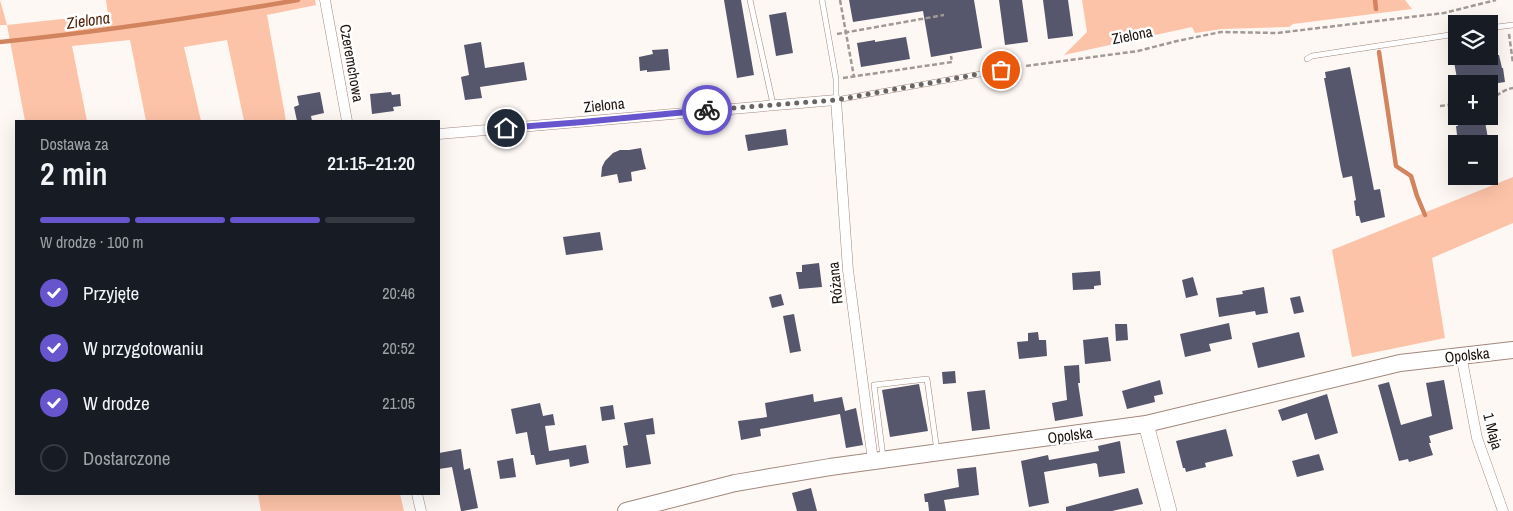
<!DOCTYPE html>
<html lang="pl">
<head>
<meta charset="utf-8">
<style>
	:root { --surface:#171b24; --page:#20242c; --text:#f1f3f6; --muted:#9ea1a6; --line:#363941; --accent:#6755ce }
	body { margin:0; font-family:"Archivo Narrow",sans-serif; background:var(--page); color:var(--text); height:100vh; display:flex; flex-direction:column; font-size:19px; white-space:nowrap }
	* { box-sizing:border-box; margin:0 }
	p { font-size:16px; color:var(--muted) }
	.icon { flex:none; width:28px; height:28px; fill:none; stroke:currentColor; stroke-width:2; stroke-linecap:round; stroke-linejoin:round }
	.map { position:relative; flex:1; overflow:hidden }
	.drawer { position:absolute; left:15px; top:120px; width:425px; height:375px; display:flex; flex-direction:column; background:var(--surface); border-radius:0px; box-shadow:0 5px 20px #0002 }
	.drawer>* { flex:none }
	.buttons { position:absolute; left:1448px; top:15px; display:grid; gap:10px }
	.buttons a { display:grid; place-items:center; width:50px; height:50px; border-radius:0px; background:var(--surface); box-shadow:0 5px 20px #0002; font-size:25px }
	.pin { position:absolute; display:grid; place-items:center; width:42px; height:42px; color:#fff; margin:-21px; border:2px solid #fff; border-radius:50%; box-shadow:0 1px 5px #0007 }
	.courier { position:absolute; display:grid; place-items:center; width:50px; height:50px; margin:-25px; border:4px solid #6755ce; border-radius:50%; background:#fff; color:#222; box-shadow:0 1px 6px #0007 }
	.summary em { font-style:normal; font-weight:600 }
	.summary div { display:flex; flex-direction:column-reverse }
	.summary { display:flex; align-items:center; justify-content:space-between; height:85px; padding:0 25px }
	h1 { font-size:32px; font-weight:600; line-height:38px }
	.bar { display:grid; grid-template-columns:repeat(4,1fr); gap:8px 5px; align-content:center; height:60px; padding:0 25px }
	.bar i { height:6px; border-radius:4px; background:var(--line) }
	.bar .selected { background:var(--accent) }
	.bar p { grid-column:span 4 }
	ol { padding:0 25px; list-style:none }
	li { display:flex; align-items:center; gap:15px; height:55px }
	li p { margin-inline-start:auto }
	li .icon { padding:5px; border-radius:50%; background:var(--accent); color:#fff; stroke-width:4 }
	li:last-child { color:var(--muted) }
	li i { width:28px; height:28px; border:2px solid var(--line); border-radius:50% }
	.map>svg:first-child { display:block }
</style>
</head>
<body>
<div class="map">
<svg width="1513" height="511" viewBox="0 0 1513 511">
	<rect width="100%" height="100%" fill="#fef8f5"/>
	<g fill="#fcc3a8">
		<path d="M0 0 7 25 108 14 106 0H315L316 5 267 15 286 121H244L227 40 184 47 201 121H146L130 40 72 46 87 121H25L7 25H0Z"/>
		<path d="M1082 0H1405L1412 9 1293 24 1289 27 1222 29 1195 33 1192 27 1064 55 1087 32Z"/>
		<path d="M1513 177V223L1432 258 1445 338 1352 357 1332 250Z"/>
		<path d="M258 494H400L404 511H261Z"/>
	</g>
	<g fill="none" stroke-linecap="round" stroke-linejoin="round">
		<g stroke="#d1845d" stroke-width="4.5">
			<path d="M1375 0 1376 9"/>
			<path d="M0 42C100 32 199 17 298 0"/>
			<path d="M1379 52 1396 166 1411 176 1417 196 1425 215"/>
		</g>
	</g>
	<g fill="#56566c">
		<path d="M724 0H741L754 75 737 78Z"/>
		<path d="M849 0H974L982 48 931 57 923 11 853 22Z"/>
		<path d="M999 0H1022L1028 42 1005 45Z"/>
		<path d="M1043 0H1068L1073 36 1048 39Z"/>
		<path d="M786 12 793 53 776 56 769 15Z"/>
		<path d="M906 37 910 59 861 67 857 43 875 40V42Z"/>
		<path d="M481 42 485 68 524 62 527 80 480 87 482 98 465 100 461 77 469 75 464 45Z"/>
		<path d="M668 49 670 70 647 72V70L640 71 639 57 653 54 652 50Z"/>
		<path d="M1499 55 1502 68H1503L1505 82 1492 84H1458L1454 62 1463 61 1462 58 1476 56Z"/>
		<path d="M1350 67 1374 190 1380 189 1385 217 1361 223 1359 216H1356L1354 201 1356 200 1352 176 1343 178 1341 170 1324 78H1326L1325 72Z"/>
		<path d="M320 92 324 113 311 116 312 121H297L294 107 299 105 297 96Z"/>
		<path d="M391 92 392 95 400 94 401 106 393 107 394 111 372 114 370 94Z"/>
		<path d="M1464 116H1484L1489 144H1458L1456 126H1458L1457 117Z"/>
		<path d="M786 129 788 145 748 151 745 135Z"/>
		<path d="M641 148 644 162 646 169 631 172 632 181 619 183 617 174 601 177 602 167 605 161 613 153 620 150H629Z"/>
		<path d="M600 232 603 250 566 255 563 237Z"/>
		<path d="M819 263 822 287 799 289 796 272H802V265Z"/>
		<path d="M1100 271 1101 285 1094 286V289L1073 290 1072 273Z"/>
		<path d="M1193 277 1198 295 1186 298 1182 280Z"/>
		<path d="M1264 287 1268 313 1256 315 1255 311 1219 317 1216 298 1243 294 1242 291Z"/>
		<path d="M781 294 784 305 772 308 769 297Z"/>
		<path d="M1300 296 1304 312 1294 314 1290 298Z"/>
		<path d="M794 314 801 351 790 353 783 316Z"/>
		<path d="M1229 323 1232 339 1209 344 1211 351 1185 357 1180 334Z"/>
		<path d="M1115 324H1127L1128 340 1116 341Z"/>
		<path d="M1038 332 1039 340H1046L1047 356 1019 359 1017 342 1028 341V333Z"/>
		<path d="M1299 332 1305 357 1258 368 1252 343Z"/>
		<path d="M1108 337 1111 361 1085 364 1083 340Z"/>
		<path d="M1079 365 1080 383H1078L1083 416 1055 421 1052 403 1067 400 1064 366Z"/>
		<path d="M955 371 956 383 943 384 942 372Z"/>
		<path d="M1160 380 1163 394 1154 396 1155 402 1127 409 1122 391Z"/>
		<path d="M1444 380 1453 429 1429 436 1431 443H1429L1433 455 1409 462 1408 459 1399 461 1378 385 1389 382 1401 425 1432 416 1426 383Z"/>
		<path d="M919 384 928 431 890 437 882 390Z"/>
		<path d="M985 390 990 429 972 431 967 392Z"/>
		<path d="M813 394 814 402 842 397 845 411 856 408 863 445 846 448 840 414 760 429 761 436 741 440 738 421 767 417 765 403Z"/>
		<path d="M1327 394 1338 433 1315 440 1307 413 1282 421 1278 410Z"/>
		<path d="M540 403 543 416 553 414 555 425 545 426 549 451 586 445 589 463 570 467 569 459 536 465 534 455H531L527 432 516 434 511 409Z"/>
		<path d="M613 405 615 419 602 421 600 407Z"/>
		<path d="M653 418 655 434 646 435 651 464 626 468 623 446 628 445 624 423Z"/>
		<path d="M1226 429 1233 456 1205 463 1206 467 1186 472 1185 468H1183L1176 441Z"/>
		<path d="M1120 441 1125 473 1099 477 1097 464 1095 463 1044 472 1049 503 1029 507 1021 461 1048 455 1049 460 1099 451 1098 446Z"/>
		<path d="M461 449 464 470 470 468 478 508 463 511H461L452 467 439 469V453Z"/>
		<path d="M1319 454 1324 470 1297 477 1292 461Z"/>
		<path d="M513 458 516 477 500 479 497 461Z"/>
		<path d="M976 467 979 495 944 500 946 511H929L928 502H925L924 494 959 487 957 469Z"/>
		<path d="M811 488 817 511H797L792 493Z"/>
		<path d="M1138 488 1143 504 1112 511H1066V507Z"/>
	</g>
	<g fill="none" stroke-linecap="round" stroke-linejoin="round">
		<defs>
			<g id="lane">
				<path d="M750 0 773 104"/>
				<path d="M822 0 836 79V100L1019 67"/>
				<path d="M1489 28 1513 25"/>
				<path d="M1307 59 1312 56 1456 34"/>
				<path d="M883 457 874 385 927 379 937 451"/>
			</g>
			<g id="street">
				<path d="M325 0 347 121"/>
				<path d="M439 134 836 100 848 270 873 461"/>
				<path d="M1461 355 1477 438 1503 511"/>
				<path d="M417 494 421 511"/>
			</g>
			<path id="secondary" d="M1146 424 1169 511"/>
			<path id="primary" d="M626 511 735 483 830 467 1146 424 1400 363 1513 350"/>
		</defs>
		<use href="#lane" stroke="#a1887c" stroke-width="6"/>
		<use href="#street" stroke="#a1887c" stroke-width="11"/>
		<use href="#secondary" stroke="#a1887c" stroke-width="16"/>
		<use href="#primary" stroke="#a1887c" stroke-width="18"/>
		<g stroke="#a09995" stroke-width="2.5" stroke-dasharray="5 2.5" stroke-linecap="butt">
			<path d="M840 0 854 77"/>
			<path d="M837 34 944 15"/>
			<path d="M1509 34 1513 63"/>
			<path d="M1026 66 1138 51 1177 41 1221 32 1277 33 1444 13 1496 0"/>
			<path d="M843 78 952 62 951 56"/>
			<path d="M1489 98C1498 97 1501 90 1513 88"/>
			<path d="M1440 106 1456 104"/>
		</g>
		<use href="#lane" stroke="#fff" stroke-width="5"/>
		<use href="#street" stroke="#fff" stroke-width="10"/>
		<use href="#secondary" stroke="#fff" stroke-width="15"/>
		<use href="#primary" stroke="#fff" stroke-width="16"/>
	</g>
	<g fill="none" stroke-linecap="round" stroke-linejoin="round">
		<path stroke="#6c6460" stroke-width="5" stroke-dasharray="0 9" d="M707 110 836 100 1001 70"/>
		<path stroke="#6755ce" stroke-width="6" d="M506 128 583 122 707 110"/>
	</g>
	<g text-anchor="middle" dominant-baseline="central" stroke-width="5" stroke-linejoin="round" paint-order="stroke">
		<g font-size="15" fill="#1d140f" stroke="#fff">
			<text transform="translate(1132 35) rotate(-11)">Zielona</text>
			<text transform="translate(352 63) rotate(80)">Czeremchowa</text>
			<text transform="translate(604 105) rotate(-6)">Zielona</text>
			<text transform="translate(835 283) rotate(-96)">Różana</text>
			<text transform="translate(1467 355) rotate(-6)">Opolska</text>
			<text transform="translate(1493 431) rotate(75)">1 Maja</text>
			<text transform="translate(1070 435) rotate(-7)">Opolska</text>
		</g>
		<g font-size="16" font-style="italic" fill="#4f1d00" stroke="#fff">
			<text transform="translate(88 20) rotate(-8)">Zielona</text>
		</g>
	</g>
</svg>
<div class="buttons">
<a><svg class="icon" aria-label="layers" viewBox="0 0 24 24"><path d="M12 4l9 5-9 5-9-5zM3 14l9 5 9-5"/></svg></a>
<a>+</a>
<a>−</a>
</div>
<div class="pin" style="left:1001px;top:70px;background:#ea580c"><svg class="icon" aria-label="bag" viewBox="0 0 24 24"><path d="M5 8h14l-1 12H6zM9 8a3 3 0 0 1 6 0"/></svg></div>
<div class="pin" style="left:506px;top:128px;background:#1f2937"><svg class="icon" aria-label="home" viewBox="0 0 24 24"><path d="M3 11l9-7 9 7M6 9v11h12V9"/></svg></div>
<div class="courier" style="left:707px;top:110px"><svg class="icon" aria-label="bike" viewBox="0 0 24 24"><circle cx="6" cy="16" r="4"/><circle cx="18" cy="16" r="4"/><path d="M6 16l4-8h5l3 8M10 8l3 8H6M13 5h3"/></svg></div>
<section class="drawer">
<div class="summary"><div><h1>2 min</h1><p>Dostawa za</p></div><em>21:15–21:20</em></div>
<div class="bar"><i class="selected"></i><i class="selected"></i><i class="selected"></i><i></i><p>W drodze · 100 m</p></div>
<ol>
<li><svg class="icon" aria-label="check" viewBox="0 0 24 24"><path d="M5 12l5 5 9-10"/></svg>Przyjęte<p>20:46</p></li>
<li><svg class="icon" aria-label="check" viewBox="0 0 24 24"><path d="M5 12l5 5 9-10"/></svg>W przygotowaniu<p>20:52</p></li>
<li><svg class="icon" aria-label="check" viewBox="0 0 24 24"><path d="M5 12l5 5 9-10"/></svg>W drodze<p>21:05</p></li>
<li><i></i>Dostarczone</li>
</ol>
</section>
</div>
</body>
</html>
